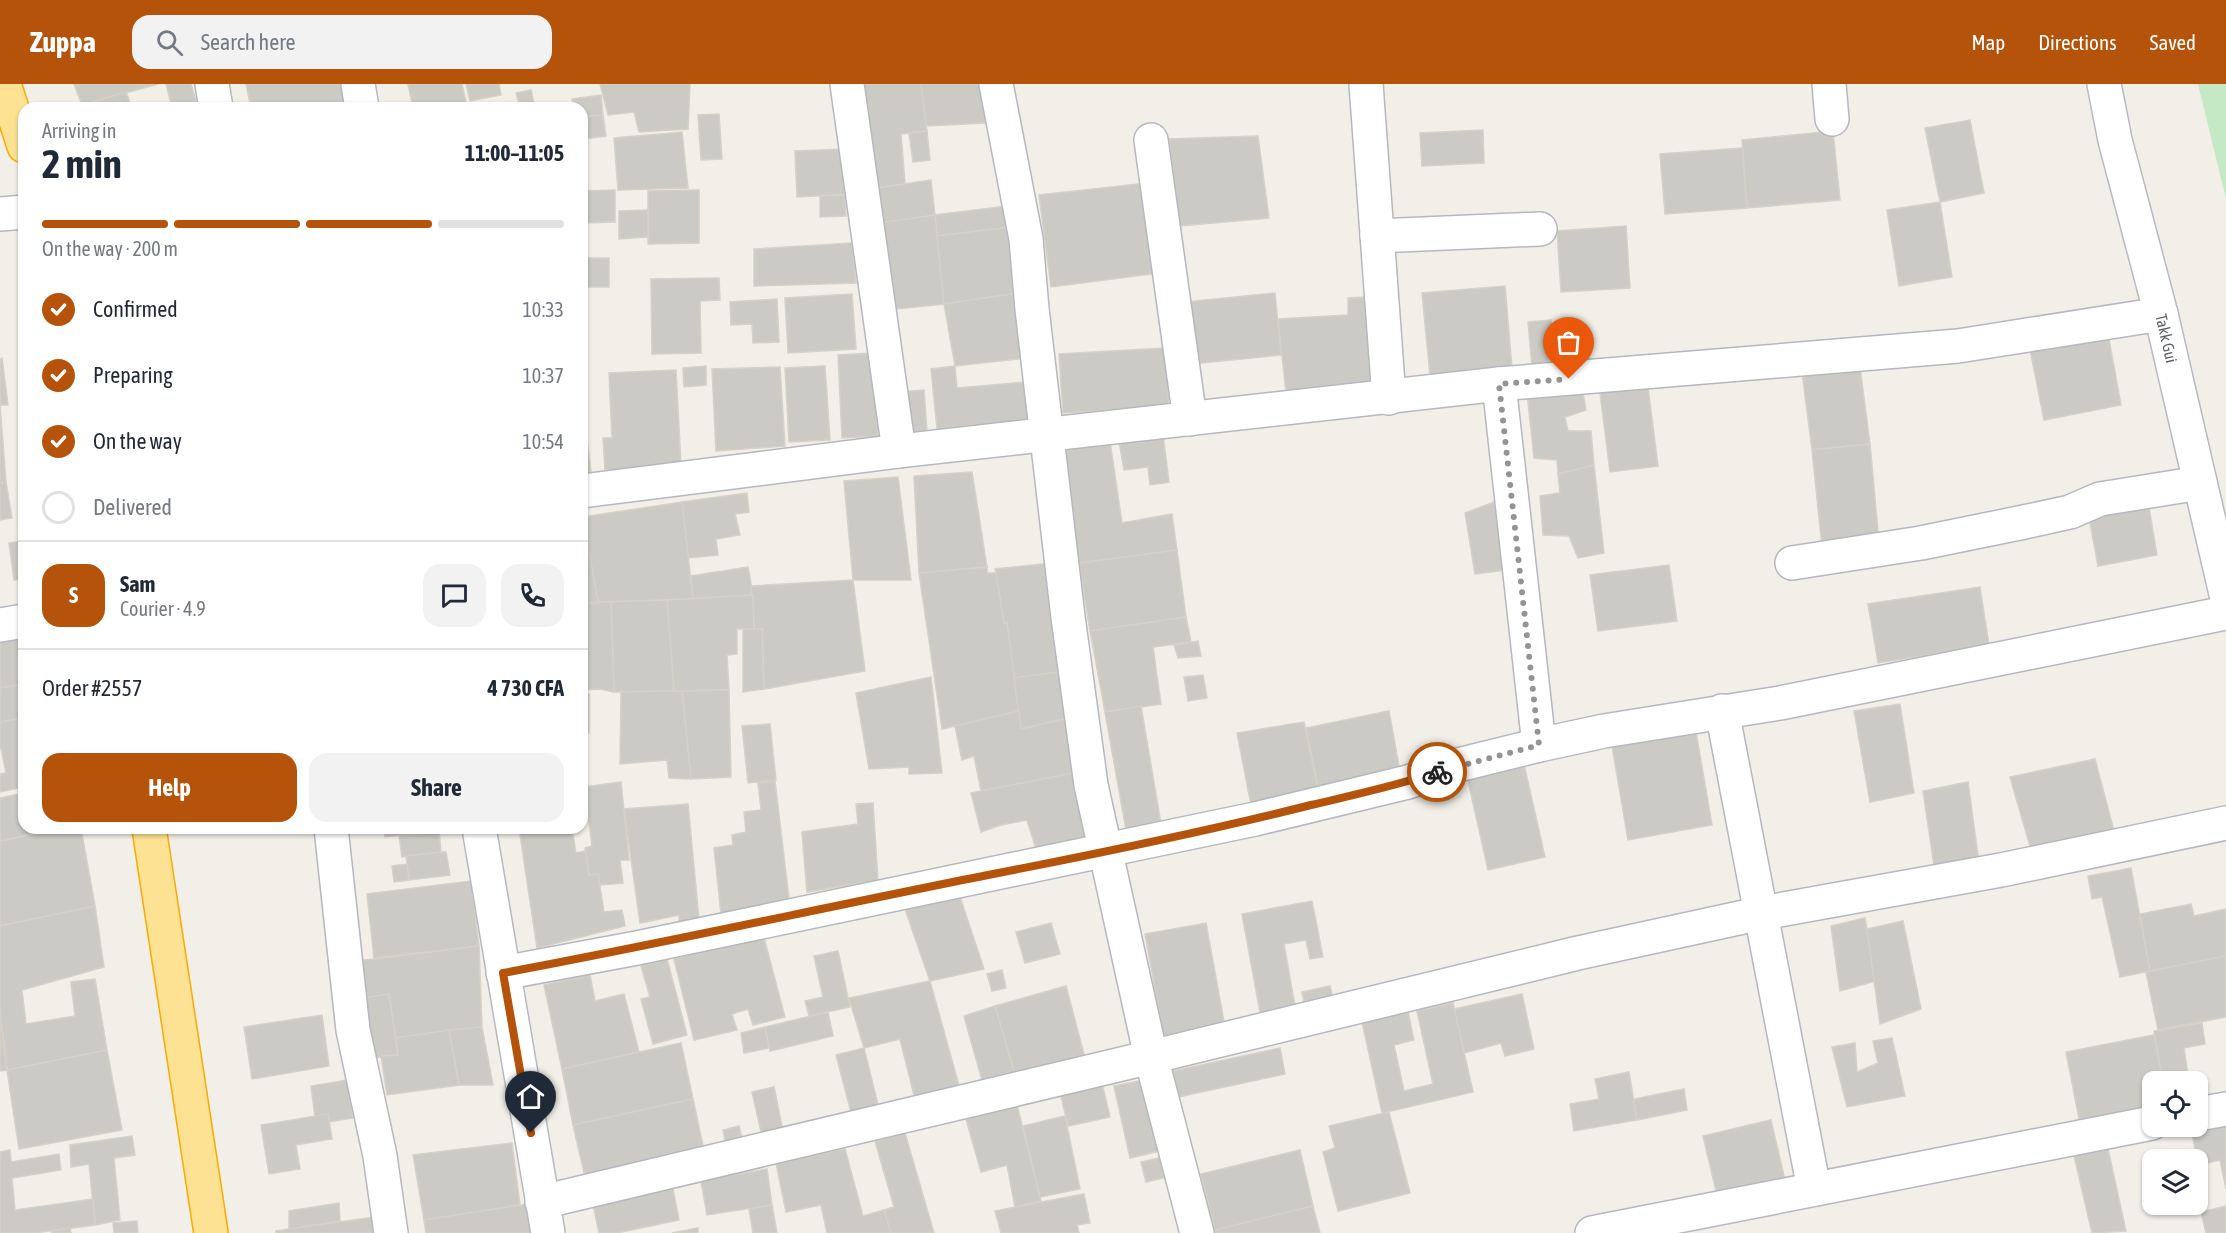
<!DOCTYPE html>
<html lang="en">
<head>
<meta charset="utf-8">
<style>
	:root { --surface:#fff; --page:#f2f2f3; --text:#1f2937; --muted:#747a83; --line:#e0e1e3; --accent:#b45309 }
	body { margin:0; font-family:"Asap Condensed",sans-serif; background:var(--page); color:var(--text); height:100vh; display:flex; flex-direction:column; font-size:22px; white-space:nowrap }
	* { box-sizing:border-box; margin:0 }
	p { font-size:20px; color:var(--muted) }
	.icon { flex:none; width:33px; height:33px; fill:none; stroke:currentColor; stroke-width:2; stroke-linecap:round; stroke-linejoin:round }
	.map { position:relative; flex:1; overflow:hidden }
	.panel { position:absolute; left:18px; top:18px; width:570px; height:732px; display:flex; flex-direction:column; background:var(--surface); border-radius:18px; box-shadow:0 2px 4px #0004 }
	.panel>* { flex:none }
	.buttons { position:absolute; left:2142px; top:987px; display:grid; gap:12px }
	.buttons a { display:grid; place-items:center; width:66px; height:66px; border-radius:12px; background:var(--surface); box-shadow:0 2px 4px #0004; font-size:30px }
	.pin { position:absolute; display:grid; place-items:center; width:51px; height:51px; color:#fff; margin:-62px -26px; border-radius:50% 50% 50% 0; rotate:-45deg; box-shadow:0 0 6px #0007 }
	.pin .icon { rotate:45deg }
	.courier { position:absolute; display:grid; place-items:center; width:60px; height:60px; margin:-30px; border:4px solid #b45309; border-radius:50%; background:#fff; color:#222; box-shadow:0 2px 8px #0007 }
	.overview em { font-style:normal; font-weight:700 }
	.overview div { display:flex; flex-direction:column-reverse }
	.overview { display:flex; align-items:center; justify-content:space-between; height:102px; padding:0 24px }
	h1 { font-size:39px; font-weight:700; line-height:45px }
	.bar { display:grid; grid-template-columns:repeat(4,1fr); gap:9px 6px; align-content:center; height:72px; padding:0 24px }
	.bar i { height:8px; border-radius:4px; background:var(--line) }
	.bar .selected { background:var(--accent) }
	.bar p { grid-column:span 4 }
	.line { display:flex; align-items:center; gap:15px; padding:0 24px; border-top:2px solid var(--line) }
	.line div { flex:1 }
	.round { display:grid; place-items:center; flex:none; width:63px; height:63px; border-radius:18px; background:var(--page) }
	ol { padding:0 24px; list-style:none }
	li { display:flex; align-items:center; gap:18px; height:66px }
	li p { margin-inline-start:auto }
	li .icon { padding:6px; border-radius:50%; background:var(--accent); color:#fff; stroke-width:4 }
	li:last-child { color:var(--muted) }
	li i { width:33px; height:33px; border:3px solid var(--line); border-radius:50% }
	.primary-button { display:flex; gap:12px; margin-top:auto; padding:12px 24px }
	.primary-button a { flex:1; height:69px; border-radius:18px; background:var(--accent); color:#fff; font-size:24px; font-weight:700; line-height:69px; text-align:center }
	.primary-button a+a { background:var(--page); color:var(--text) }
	header { display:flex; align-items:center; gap:36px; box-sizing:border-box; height:84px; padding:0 30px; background:var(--accent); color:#fff }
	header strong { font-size:28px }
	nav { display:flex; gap:33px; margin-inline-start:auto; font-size:21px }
	.search { width:420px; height:54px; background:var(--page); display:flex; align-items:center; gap:15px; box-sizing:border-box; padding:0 21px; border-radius:18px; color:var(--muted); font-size:22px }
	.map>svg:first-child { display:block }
</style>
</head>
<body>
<header>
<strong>Zuppa</strong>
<div class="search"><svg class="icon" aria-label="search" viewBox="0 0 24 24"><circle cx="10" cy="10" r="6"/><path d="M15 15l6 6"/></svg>Search here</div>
<nav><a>Map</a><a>Directions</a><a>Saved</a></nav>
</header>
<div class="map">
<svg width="2226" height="1149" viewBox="0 0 2226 1149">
	<rect width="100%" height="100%" fill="#f1efe8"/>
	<path fill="#c5e8c5" d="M2198 0H2226V115Z"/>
	<g fill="#cccac5" stroke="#d6d1c6" stroke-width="1.5">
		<path d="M74 0H158L82 21Z"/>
		<path d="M166 0H191L198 24H172Z"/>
		<path d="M246 0H341L346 24H251Z"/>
		<path d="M408 0H462L466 18 432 24H413Z"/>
		<path d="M466 0H499L501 11 470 17Z"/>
		<path d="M600 0H690L688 45 639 48 634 28 608 31Z"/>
		<path d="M858 0H921L927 47 901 50 905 100 870 105Z"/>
		<path d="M921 0H981L985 39 926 42Z"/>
		<path d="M531 6 535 24H515L520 23 516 9Z"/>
		<path d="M126 8 132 24H70L82 21Z"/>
		<path d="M601 11 603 31 582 33V24H573L572 15Z"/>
		<path d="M719 30 722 75 701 76 698 31Z"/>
		<path d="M603 31 606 52 584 55 582 33Z"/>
		<path d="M1970 36 1984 109 1940 118 1925 44Z"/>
		<path d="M1483 46 1484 79 1422 82 1420 49Z"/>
		<path d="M927 47 930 76 913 78 909 49Z"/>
		<path d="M1833 47 1840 116 1747 124 1742 56Z"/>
		<path d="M682 48 688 104 618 106 614 54Z"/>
		<path d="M1258 52 1269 134 1180 142 1169 55Z"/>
		<path d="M1742 64 1747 124 1665 130 1660 70Z"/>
		<path d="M844 65 850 110 797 113 795 67Z"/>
		<path d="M931 96 935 131 874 140 870 105Z"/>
		<path d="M1147 99 1158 189 1051 203 1039 111Z"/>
		<path d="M615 106V138L582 139V107Z"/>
		<path d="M699 106V159L648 160V107Z"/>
		<path d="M845 111 846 132 820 133V112Z"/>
		<path d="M1940 118 1952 193 1899 202 1887 126Z"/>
		<path d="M1015 121 1018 142 937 152 935 131Z"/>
		<path d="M648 126V153L619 155V127Z"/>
		<path d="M935 131 944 220 887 226 880 139Z"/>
		<path d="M1626 142 1630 204 1561 208 1557 147Z"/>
		<path d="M1011 143 1018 209 944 220 937 152Z"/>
		<path d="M852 159 856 199 754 202V165Z"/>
		<rect x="582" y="174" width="27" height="29"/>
		<path d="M719 194 720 216 700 217 701 269 652 270 651 195Z"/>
		<path d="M1505 202 1512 284 1430 292 1422 209Z"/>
		<path d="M1018 209 1026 274 955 282 944 220Z"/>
		<path d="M1275 209 1281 271 1192 280 1186 218Z"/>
		<path d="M852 210 856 265 788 269 785 214Z"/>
		<path d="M1367 213 1370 301 1286 309 1278 235 1348 231V214Z"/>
		<path d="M777 215 779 258 753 259 752 240 731 241 730 218Z"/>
		<path d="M1551 236 1555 279 1532 282 1528 238Z"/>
		<path d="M2108 250 2121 321 2044 336 2030 265Z"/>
		<path d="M582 256H585L586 276H582Z"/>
		<path d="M1165 264 1169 322 1063 329 1059 270Z"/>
		<path d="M873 269 878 352 842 354 838 271Z"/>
		<path d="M2 274 8 321H0V275Z"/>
		<path d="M706 282V301L684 303 683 284Z"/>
		<path d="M825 282 830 356 789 358 785 284Z"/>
		<path d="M955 282 957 304 1026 298 1029 336 937 345 931 285Z"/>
		<path d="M780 283 785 362 716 367 712 285Z"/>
		<path d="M1860 283 1870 360 1812 366 1802 288Z"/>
		<path d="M676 286 681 382 605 386 603 354H612L609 289Z"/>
		<path d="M1647 295 1658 382 1610 388 1599 301Z"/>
		<path d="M1582 304 1586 326 1565 333 1568 347H1591L1594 381 1558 390 1557 376 1534 374 1527 309Z"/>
		<path d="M924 306 927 349 903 351 900 308Z"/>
		<path d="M0 321 6 398 0 399Z"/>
		<path d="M586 348 591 388 582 389V349Z"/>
		<path d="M1163 350 1169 398 1150 401 1148 383 1124 386 1119 357Z"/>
		<path d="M1110 357 1122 439 1172 430 1177 466 1079 479 1063 363Z"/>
		<path d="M1870 360 1879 458 1822 463 1812 366Z"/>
		<path d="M1594 381 1604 469 1578 474 1569 452 1543 451 1540 412 1560 409 1558 390Z"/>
		<path d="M972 388 987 483 919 489 914 392Z"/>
		<path d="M898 393 911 496H853L844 397Z"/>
		<path d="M6 398 12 434 0 436V399Z"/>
		<path d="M747 409 749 428 735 430 740 451 716 455 718 471 688 474 682 418Z"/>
		<path d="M682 418 693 515 598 518 583 433Z"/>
		<path d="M1494 418 1506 486 1475 490 1465 429Z"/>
		<path d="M2149 423 2157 471 2098 482 2089 433Z"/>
		<path d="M583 433 598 518 582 520V434Z"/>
		<path d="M24 457V495L14 496 9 459Z"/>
		<path d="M1177 466 1186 533 1090 547 1079 479Z"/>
		<path d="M1053 479 1072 586 1014 594 1007 539H1004L995 485Z"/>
		<path d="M1669 481 1677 537 1598 547 1590 491Z"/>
		<path d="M748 483 753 511 693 515 691 492Z"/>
		<path d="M987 483V489H996L1004 539H1007L1019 627 942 645 919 489Z"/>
		<path d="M853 496 865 587 764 605 762 545H754L751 502Z"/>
		<path d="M1980 503 1989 561 1878 579 1868 520Z"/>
		<path d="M753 511 754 545H737V570L727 571 729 606 674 607 667 516Z"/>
		<path d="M667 516 674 607 614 608 611 518Z"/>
		<path d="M611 518 614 608 600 605 582 606V520Z"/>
		<path d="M1186 533 1191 558 1153 563 1161 620 1105 628 1090 547Z"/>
		<path d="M24 543V612H20L18 601 0 604V546Z"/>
		<path d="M743 545H762L764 605 743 608Z"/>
		<path d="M1198 557 1201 572 1178 574 1174 561Z"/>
		<path d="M1067 587 1076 632 1021 645 1014 594Z"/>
		<path d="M1203 591 1207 614 1188 617 1184 593Z"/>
		<path d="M931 593 942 689 909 690V683L869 685 856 609Z"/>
		<path d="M18 601 24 634 0 638V604Z"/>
		<path d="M729 606 731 693 691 695 682 607Z"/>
		<path d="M674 607H682L691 695 669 694 667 676 620 680 621 608Z"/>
		<path d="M589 610V649H582V611Z"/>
		<path d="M1900 620 1914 709 1870 718 1854 627Z"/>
		<path d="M1141 622 1161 740 1126 746 1105 628Z"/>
		<path d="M1019 627 1021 645 1069 634 1078 688 981 707 974 672 962 676 955 642Z"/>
		<path d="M1389 627 1400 687 1318 703 1306 644Z"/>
		<path d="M24 634V703L0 708V690L6 689 0 660V638Z"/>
		<path d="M1694 636 1712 741 1628 756 1610 650Z"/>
		<path d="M1304 638 1318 706 1251 721 1237 649Z"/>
		<path d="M770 640 776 696 748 699 742 642Z"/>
		<path d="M2095 675 2115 751 2031 766 2010 693Z"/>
		<path d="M1523 676 1545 773 1488 786 1466 688Z"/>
		<path d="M1078 688 1093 753 1036 765 1027 736 1001 741 981 748 971 709Z"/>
		<path d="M775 697 789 815 721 830 714 764 733 761 732 751 746 748 744 728 761 726 758 699Z"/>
		<path d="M621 698 629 776H620L623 799 600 801 598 790 589 791 585 764 592 762 584 703Z"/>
		<path d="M1968 698 1979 779 1935 788 1923 707Z"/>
		<path d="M24 709V744H63L0 757V714Z"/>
		<path d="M873 719 878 796 807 808 802 748 858 740 856 720Z"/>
		<path d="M688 720 699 835 679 839V831L640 839 624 725Z"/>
		<path d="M63 744H81L95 822 0 842V757Z"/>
		<path d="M384 744H453L454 745 385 753Z"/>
		<path d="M519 744H572L576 769 586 767 589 791 598 790 604 828 622 826 625 842 537 864Z"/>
		<path d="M439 747 441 768 402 773 399 752Z"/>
		<path d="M441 768H446L450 791 409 796 406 772Z"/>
		<path d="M407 780 409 796 394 798 392 782Z"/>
		<path d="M2131 784 2150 887 2120 893 2102 813 2092 815 2088 792Z"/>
		<path d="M471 797 479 862 374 874 367 810Z"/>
		<path d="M960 813 984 885 930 897 905 825Z"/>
		<path d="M1312 817 1323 873 1310 875 1306 856 1284 860 1296 928 1261 934 1242 830Z"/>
		<path d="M2191 820 2194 832 2226 825V872L2150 887 2140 830Z"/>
		<path d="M95 822 104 883 22 906 26 940 75 932 71 898 95 895 107 966 7 986 0 929V842Z"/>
		<path d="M1865 834 1876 897 1840 907 1831 842Z"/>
		<path d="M1903 837 1921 925 1880 940 1867 845Z"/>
		<path d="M1051 839 1060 870 1025 879 1016 848Z"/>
		<path d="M1206 839 1225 943 1164 954 1145 850Z"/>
		<path d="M764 854 785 933 753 941 748 925 732 930 737 946 694 956 674 875Z"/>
		<path d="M479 862 482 943 396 954 389 910 364 914 358 877Z"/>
		<path d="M838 867 850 923 809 932 805 917 823 913 814 872Z"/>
		<path d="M2226 872V933L2158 946 2146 888Z"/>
		<path d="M667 875 687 951 653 960 641 915 650 913 641 882Z"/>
		<path d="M1002 886 1006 904 992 907 987 890Z"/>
		<path d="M590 891 595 917 624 910 639 968 562 985 544 901Z"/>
		<path d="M930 897 960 1005 915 1015 900 955 864 964 849 914Z"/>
		<path d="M1066 902 1085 974 1015 991 995 922Z"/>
		<path d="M1330 902 1334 919 1305 924 1302 908Z"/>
		<path d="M389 910 398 971 373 974 364 914Z"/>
		<path d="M1522 910 1534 965 1505 972 1501 959 1464 969 1454 925Z"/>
		<path d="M1453 919 1473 1008 1382 1029 1362 938 1408 928 1414 956 1394 961 1404 1007 1433 1000 1417 927Z"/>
		<path d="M995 922 1015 991 983 1000 964 932Z"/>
		<path d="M828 928 833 952 770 967 765 943Z"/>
		<path d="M0 929 7 986 0 987Z"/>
		<path d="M322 931 329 982 252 995 244 943Z"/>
		<path d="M2202 939 2205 960 2184 964 2189 998H2163L2154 947Z"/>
		<path d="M482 943 493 1001H459L449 946Z"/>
		<path d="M765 943 769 964 744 969 741 949Z"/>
		<path d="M449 946 459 1001 387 1011 381 972 398 971 396 954Z"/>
		<path d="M2154 951 2163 998H2152V1027L2080 1040 2066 968Z"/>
		<path d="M1892 954 1905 1012 1847 1023 1832 963 1855 959 1857 988 1878 979 1873 957Z"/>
		<path d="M681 959 693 1015 573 1041 562 985Z"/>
		<path d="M864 964 879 1025 852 1032 836 971Z"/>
		<path d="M1280 964 1285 990 1178 1013 1173 987Z"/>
		<path d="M107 966 122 1046 19 1065 7 986Z"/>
		<path d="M1629 988 1637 1036 1574 1047 1570 1020 1599 1015 1595 995Z"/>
		<path d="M1149 995 1164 1066 1130 1074 1114 1002Z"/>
		<path d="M347 996 353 1034 329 1038 328 1030 315 1033 311 1002Z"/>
		<path d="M1102 999 1110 1033 1068 1042 1060 1008Z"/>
		<path d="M774 1003 783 1047 762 1052 752 1008Z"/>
		<path d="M1684 1005 1687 1026 1637 1036 1634 1015Z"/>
		<path d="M693 1015 705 1071 586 1097 573 1041Z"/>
		<path d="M1017 1021 1041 1117 1015 1123 1007 1081 981 1088 966 1035Z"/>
		<path d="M1389 1028 1410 1109 1338 1127 1323 1068 1335 1064 1329 1042Z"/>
		<path d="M328 1030 332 1055 296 1061 300 1085 269 1090 261 1041Z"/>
		<path d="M1065 1032 1080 1105 1040 1113 1023 1042Z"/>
		<path d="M1771 1036 1785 1096 1717 1111 1703 1052Z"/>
		<path d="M2226 1038V1105L2220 1076 2198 1081 2191 1044Z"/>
		<path d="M739 1042 743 1058 726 1061 723 1046Z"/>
		<path d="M905 1049 934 1149H891L884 1126 894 1123 875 1057Z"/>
		<path d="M132 1052 135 1071 114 1074 120 1136 95 1141 89 1080 71 1083 70 1061Z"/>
		<path d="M2106 1056 2126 1147 2092 1149 2072 1063Z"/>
		<path d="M512 1059 520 1121 424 1136 413 1071Z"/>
		<path d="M845 1065 863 1132 884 1126 891 1149H827L821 1121 786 1128 776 1079Z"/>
		<path d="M10 1066 11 1078 59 1070 61 1086 12 1094 15 1126 93 1115 95 1141 34 1149H0V1068Z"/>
		<path d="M1300 1066 1313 1122 1215 1146 1201 1090Z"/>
		<path d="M1163 1073 1167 1093 1146 1098 1141 1078Z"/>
		<path d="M767 1085 772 1121 707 1131 701 1097Z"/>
		<path d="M672 1100 679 1136 617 1149H599L592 1116Z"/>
		<path d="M1084 1110 1090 1139 1077 1141 1079 1149H1001L995 1127Z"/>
		<path d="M339 1119 340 1137 289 1145V1127Z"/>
		<path d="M528 1120 532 1149H426L424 1136Z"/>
		<path d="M772 1121 777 1149H753L749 1125Z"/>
		<path d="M1313 1122 1320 1149H1216L1215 1146Z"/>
		<path d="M2226 1122V1149H2206L2201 1128Z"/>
		<path d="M374 1133 377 1149H276V1147Z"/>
		<path d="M137 1137 138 1149H114L113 1139Z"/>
		<path d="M70 1144 71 1149H52L51 1147Z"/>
		<path d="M698 1144V1149H672Z"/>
	</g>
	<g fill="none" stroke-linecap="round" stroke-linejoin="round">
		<defs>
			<g id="street">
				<path d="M212 0 216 24"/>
				<path d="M847 0 899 367"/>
				<path d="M996 0 1026 155 1032 225 1068 533 1091 701 1151 973 1197 1149"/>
				<path d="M1366 0 1389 314"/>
				<path d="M1829 0 1832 35"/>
				<path d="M1151 56 1190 335"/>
				<path d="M0 130 24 128"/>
				<path d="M1377 152 1540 145"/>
				<path d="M1499 300 1539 661"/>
				<path d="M582 407 899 367 1499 300 1958 262 2161 230"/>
				<path d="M1792 479 1921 459 2024 438 2070 428 2100 415 2200 399"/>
				<path d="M0 541 24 537"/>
				<path d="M1722 627 1814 1105"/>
				<path d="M331 744 353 946 380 1072 391 1149"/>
				<path d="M503 889 637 864 1255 735 1408 698 1450 683 1539 661 1604 647 1780 619 2226 529"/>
				<path d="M2198 1030 2226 1025"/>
				<path d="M542 1118 1151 973 1578 869 1762 829 2001 786 2226 739"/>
				<path d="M1592 1149 2152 1039"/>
			</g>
			<g id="secondary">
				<path d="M358 0 362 24"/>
				<path id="s1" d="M2104 0 2115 56 2161 230 2226 510"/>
				<path d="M479 744 548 1149"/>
			</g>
			<g id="highway">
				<path d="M4 0 24 62"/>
				<path d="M149 744 211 1149"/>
			</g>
		</defs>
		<use href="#street" stroke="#b5b8bc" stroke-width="36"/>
		<use href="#secondary" stroke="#b6babf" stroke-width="36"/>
		<use href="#highway" stroke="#f9ab00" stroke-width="36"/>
		<use href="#street" stroke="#fff" stroke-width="33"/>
		<use href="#secondary" stroke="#fff" stroke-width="33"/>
		<use href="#highway" stroke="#fde293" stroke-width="33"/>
	</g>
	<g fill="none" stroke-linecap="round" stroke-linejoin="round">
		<path stroke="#929495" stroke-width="6" stroke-dasharray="0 10.8" d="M1437 688 1539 661 1499 300 1569 295"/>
		<path stroke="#b45309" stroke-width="8" d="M531 1049 503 889C665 859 826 823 988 791 1096 770 1204 748 1311 721 1353 711 1396 702 1437 688"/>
	</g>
	<g text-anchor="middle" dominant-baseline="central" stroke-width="4.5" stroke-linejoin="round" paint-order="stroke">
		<g font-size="16" fill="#5f6368" stroke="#fff">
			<text stroke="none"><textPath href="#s1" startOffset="262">Takk Gui</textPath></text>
		</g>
	</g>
</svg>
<div class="buttons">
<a><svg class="icon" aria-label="locate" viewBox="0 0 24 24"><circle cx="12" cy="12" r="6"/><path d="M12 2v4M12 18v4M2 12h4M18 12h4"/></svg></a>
<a><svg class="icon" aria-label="layers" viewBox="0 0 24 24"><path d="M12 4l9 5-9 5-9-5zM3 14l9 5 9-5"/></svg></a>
</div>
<div class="pin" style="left:1569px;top:295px;background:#ea580c"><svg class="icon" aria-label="bag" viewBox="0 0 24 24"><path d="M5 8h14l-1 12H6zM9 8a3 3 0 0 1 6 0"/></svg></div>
<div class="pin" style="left:531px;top:1049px;background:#1f2937"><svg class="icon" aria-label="home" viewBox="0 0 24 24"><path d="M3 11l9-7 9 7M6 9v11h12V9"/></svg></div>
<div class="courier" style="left:1437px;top:688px"><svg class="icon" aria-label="bike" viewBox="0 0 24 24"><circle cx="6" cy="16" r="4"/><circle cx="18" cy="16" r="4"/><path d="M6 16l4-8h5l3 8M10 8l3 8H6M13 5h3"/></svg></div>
<section class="panel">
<div class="overview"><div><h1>2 min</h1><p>Arriving in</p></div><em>11:00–11:05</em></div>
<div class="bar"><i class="selected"></i><i class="selected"></i><i class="selected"></i><i></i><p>On the way · 200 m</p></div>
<ol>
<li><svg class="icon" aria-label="check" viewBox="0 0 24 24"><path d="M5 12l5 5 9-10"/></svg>Confirmed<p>10:33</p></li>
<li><svg class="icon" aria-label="check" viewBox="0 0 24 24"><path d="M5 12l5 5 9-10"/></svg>Preparing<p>10:37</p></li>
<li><svg class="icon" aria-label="check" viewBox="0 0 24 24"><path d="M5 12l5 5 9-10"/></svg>On the way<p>10:54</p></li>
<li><i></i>Delivered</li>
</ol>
<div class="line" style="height:108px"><b class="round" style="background:var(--accent);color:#fff">S</b><div><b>Sam</b><p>Courier · 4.9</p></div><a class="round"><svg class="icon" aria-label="chat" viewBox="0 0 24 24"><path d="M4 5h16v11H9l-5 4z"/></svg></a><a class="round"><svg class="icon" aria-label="phone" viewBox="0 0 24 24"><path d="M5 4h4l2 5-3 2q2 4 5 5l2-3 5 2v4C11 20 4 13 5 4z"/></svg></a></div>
<div class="line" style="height:78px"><div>Order #2557</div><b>4 730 CFA</b></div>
<div class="primary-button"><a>Help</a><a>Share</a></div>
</section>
</div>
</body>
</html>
